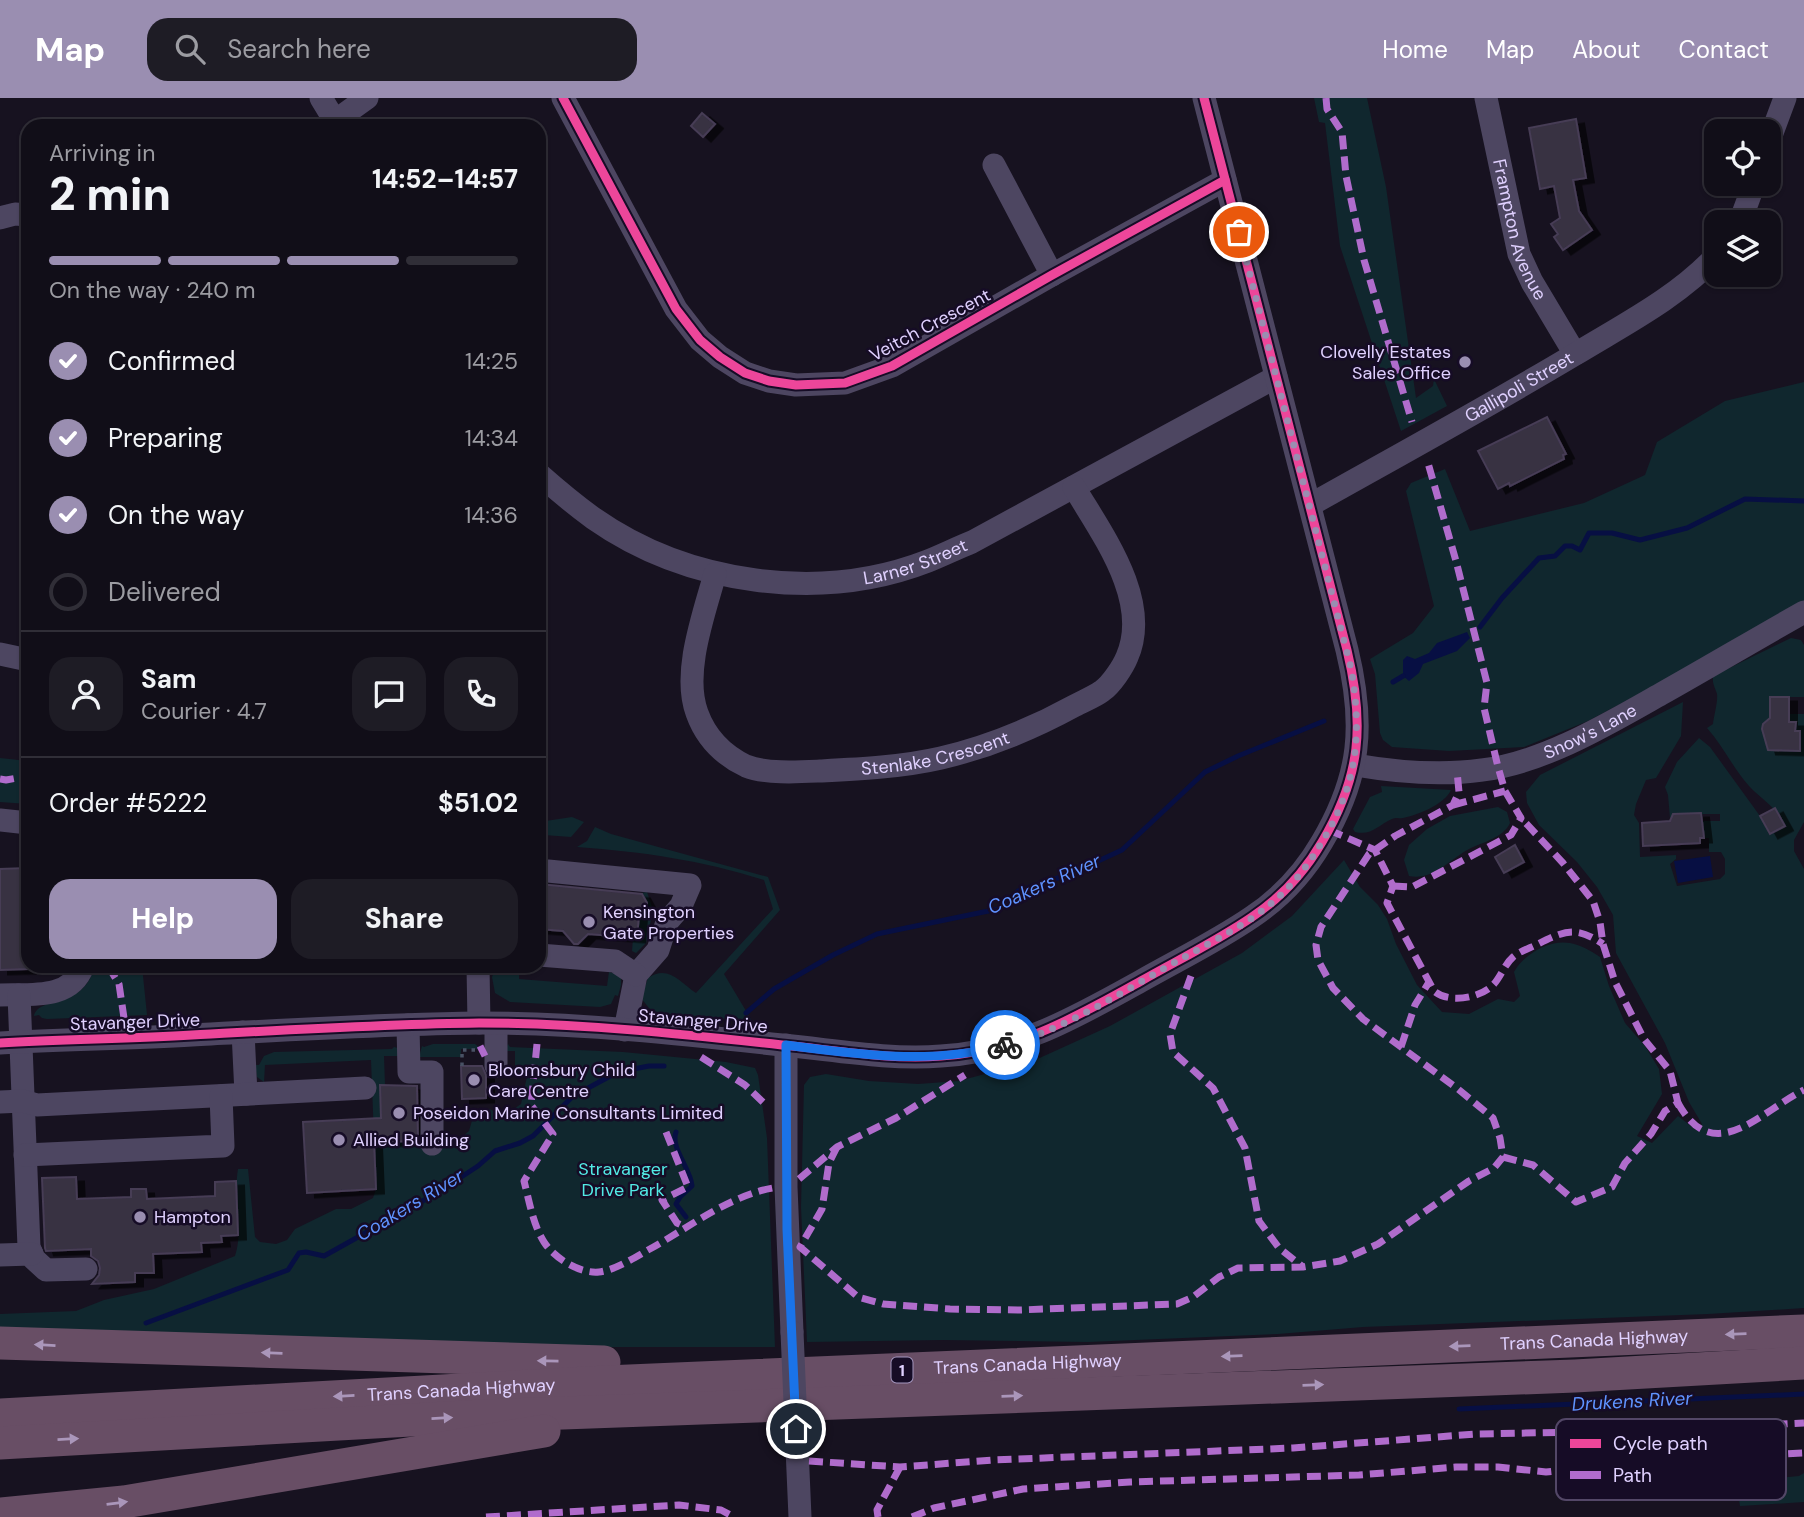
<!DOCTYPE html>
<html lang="en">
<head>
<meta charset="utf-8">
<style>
	:root { --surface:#110e18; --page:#1e1c25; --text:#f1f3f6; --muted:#9c9ca2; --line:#302e37; --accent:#9a8eb1 }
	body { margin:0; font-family:"DM Sans",sans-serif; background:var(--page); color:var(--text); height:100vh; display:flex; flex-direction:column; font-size:26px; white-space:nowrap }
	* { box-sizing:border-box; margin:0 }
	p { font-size:23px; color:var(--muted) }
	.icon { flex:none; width:38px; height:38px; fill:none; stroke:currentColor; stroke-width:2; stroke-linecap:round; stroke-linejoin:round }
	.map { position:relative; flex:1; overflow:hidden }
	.drawer { position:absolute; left:21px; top:21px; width:525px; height:854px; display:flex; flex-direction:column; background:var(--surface); border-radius:21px; box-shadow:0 2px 5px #0004,0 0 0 2px var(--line) }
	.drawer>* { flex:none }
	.fabs { position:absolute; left:1704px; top:21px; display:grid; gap:14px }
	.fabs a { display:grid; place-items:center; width:77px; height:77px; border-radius:14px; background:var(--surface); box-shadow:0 2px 5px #0004,0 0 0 2px var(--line); font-size:35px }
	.pin { position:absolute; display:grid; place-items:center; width:60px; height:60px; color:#fff; margin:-30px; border:4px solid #fff; border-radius:50%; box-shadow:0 2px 7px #0007 }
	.courier { position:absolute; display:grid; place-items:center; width:70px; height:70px; margin:-35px; border:5px solid #1a73e8; border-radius:50%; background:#fff; color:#222; box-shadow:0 2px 9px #0007 }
	.head em { font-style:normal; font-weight:800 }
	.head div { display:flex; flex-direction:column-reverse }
	.head { display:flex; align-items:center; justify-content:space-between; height:119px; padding:0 28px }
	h1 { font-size:46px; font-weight:800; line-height:52px }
	.bar { display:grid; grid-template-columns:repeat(4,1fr); gap:10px 7px; align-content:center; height:84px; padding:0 28px }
	.bar i { height:9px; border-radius:5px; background:var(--line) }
	.bar .on { background:var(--accent) }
	.bar p { grid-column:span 4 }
	.line { display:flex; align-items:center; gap:18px; padding:0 28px; border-top:2px solid var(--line) }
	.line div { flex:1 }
	.round { display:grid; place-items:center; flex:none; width:74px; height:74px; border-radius:21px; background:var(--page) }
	ol { padding:0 28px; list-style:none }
	li { display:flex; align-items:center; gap:21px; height:77px }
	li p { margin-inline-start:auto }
	li .icon { padding:7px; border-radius:50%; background:var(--accent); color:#fff; stroke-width:4 }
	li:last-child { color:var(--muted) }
	li i { width:38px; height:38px; border:4px solid var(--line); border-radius:50% }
	.primary-button { display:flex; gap:14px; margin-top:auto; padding:14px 28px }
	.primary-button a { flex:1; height:80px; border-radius:21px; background:var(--accent); color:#fff; font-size:28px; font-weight:800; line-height:80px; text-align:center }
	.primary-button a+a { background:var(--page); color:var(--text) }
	header { display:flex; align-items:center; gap:42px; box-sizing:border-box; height:98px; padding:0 35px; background:var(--accent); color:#fff }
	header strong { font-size:33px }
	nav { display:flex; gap:38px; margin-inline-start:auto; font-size:24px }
	.search { width:490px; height:63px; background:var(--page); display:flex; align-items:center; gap:18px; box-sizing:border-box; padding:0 24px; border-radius:21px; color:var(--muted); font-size:26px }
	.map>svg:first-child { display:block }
</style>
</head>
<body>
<header>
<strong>Map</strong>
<div class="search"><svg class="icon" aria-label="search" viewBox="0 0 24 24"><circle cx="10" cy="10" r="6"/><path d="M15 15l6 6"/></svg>Search here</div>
<nav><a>Home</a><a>Map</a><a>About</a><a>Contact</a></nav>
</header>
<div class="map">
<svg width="1804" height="1419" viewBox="0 0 1804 1419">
	<defs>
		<filter id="shadow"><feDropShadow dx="8" dy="4.5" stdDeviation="0" flood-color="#0009"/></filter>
	</defs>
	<rect width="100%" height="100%" fill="#171220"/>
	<g fill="#10272e">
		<path d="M1314 0H1367L1386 89 1416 300 1433 288 1434 281 1447 308 1401 333 1340 148 1325 25 1319 24Z"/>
		<path d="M1804 284V503L1688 570 1588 623 1524 649 1449 653 1392 649 1383 642 1380 635 1375 576 1370 561 1413 535 1434 508 1406 393 1411 385 1445 371 1470 433 1584 405 1645 377 1657 344 1725 303Z"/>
		<path d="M1791 540 1801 542 1804 547V599H1770V624L1762 631 1768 652 1800 653V633H1795V624H1789V616H1804V724L1794 742V753L1804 771V1210L1708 1216 1363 1229 1278 1236 1088 1244 942 1242 807 1244 801 1109 804 987 810 979 826 976 869 983 918 986 959 983 1033 963 1110 928 1242 855 1292 818 1344 762 1360 789 1378 807 1387 821 1396 846 1417 887 1442 914 1469 916 1498 901 1514 904 1520 898 1514 874C1523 857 1549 841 1570 845 1581 847 1591 853 1600 859L1609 888 1625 925 1645 948 1659 971 1662 996 1637 1038 1652 1045 1678 1018 1696 1032 1702 1026 1689 1004 1665 945 1616 855 1613 817 1597 789 1577 764 1539 727 1527 705 1526 694 1540 677 1683 604 1681 638 1656 680 1646 682 1636 706 1634 717 1639 725 1640 759 1676 757V761L1670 766 1677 788 1720 781 1725 776V761L1721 754H1709V740H1704L1703 723H1720V716H1673V719L1670 720 1668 697 1665 689 1677 664 1699 640 1710 649 1760 718 1769 736 1785 728C1774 706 1764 704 1749 688 1733 670 1723 648 1707 630L1713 626C1714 617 1718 604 1717 596 1715 589 1712 586 1713 578Z"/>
		<path d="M0 660 28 663V706L0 704Z"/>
		<path d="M1381 688 1451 692C1445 706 1418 717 1403 720 1396 721 1398 719 1392 721 1378 727 1372 738 1355 734L1353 731 1370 699 1382 694Z"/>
		<path d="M1498 709 1507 714 1510 725C1503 740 1483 744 1469 751 1450 761 1433 783 1409 778L1404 762 1409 747 1427 731 1450 718Z"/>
		<path d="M572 719 584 724 571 739 544 737 539 739V724Z"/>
		<path d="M595 729 611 736 768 779 780 812 724 876 752 923 657 915 649 910 641 900 648 880C668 866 680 884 696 895L773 811 764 782C700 762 644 754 577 749L587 743Z"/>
		<path d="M647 794 653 812 661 811 651 822 646 845 636 855 632 853 633 840H637L639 817 647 805 641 795Z"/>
		<path d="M94 868H142L147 917 47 921 42 920 39 917 34 918C39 897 86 911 94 868Z"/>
		<path d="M496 868H519V881L607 888 609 874 621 877V887L618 898 615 897 611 906 600 909 510 904 495 895 492 879Z"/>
		<path d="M433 946H475L481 951H461V959H419L422 948 424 949Z"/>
		<path d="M508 946 510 949 623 954 726 964 755 970 758 977 767 1040 775 1249H553L0 1236V1216L76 1213 104 1202 154 1191 235 1158C244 1131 233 1100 238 1071H248L255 1139 260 1144 276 1146 287 1142 295 1131 336 1111H351L373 1100 376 1091 371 962 265 967 264 984 257 979 255 967H259L264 958 274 954 392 951 394 949 398 950 399 958H384L385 987H380L381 1043H418V1048H436L442 1040 457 1039 458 1042 469 1033 473 1019 486 1010 505 1017 521 1006 528 974H515V953H505Z"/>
		<path d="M1804 1375V1404L1740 1408 1737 1390H1744L1756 1382 1799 1378Z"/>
	</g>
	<g fill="#070f43">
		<path d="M1467 534 1470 540 1457 553 1423 566 1419 575 1409 583 1403 578V562L1407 558 1415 561 1429 555 1437 545Z"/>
		<path d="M1710 758 1713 779 1678 785 1674 763Z"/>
	</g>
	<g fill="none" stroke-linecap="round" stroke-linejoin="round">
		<g stroke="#070f43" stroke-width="5">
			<path d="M1480 529 1502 500 1539 460 1555 458 1565 448H1572L1580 452 1589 435H1612L1640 442 1687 430 1745 401 1804 403"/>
			<path d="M1393 584 1403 578"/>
			<path d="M746 915 774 891 833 857 877 836 998 811 1018 793 1070 776 1122 752 1205 674 1238 658 1324 623"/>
			<path d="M676 1034C670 1050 691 1071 692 1088L680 1099 676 1106 686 1119"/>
			<path d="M146 1225 288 1172 299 1155 306 1154 324 1158 437 1095 478 1068 495 1053 520 1045 533 1038 573 998 618 974 649 968H664"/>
			<path d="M1459 1311 1804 1296"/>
		</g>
	</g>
	<g fill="#373043" stroke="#463c55" stroke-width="2" filter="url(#shadow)">
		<path d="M702 15 715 26 703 39 691 28Z"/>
		<path d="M1576 21 1586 80 1573 82 1579 113 1592 132 1563 152 1554 139 1558 136 1551 126 1560 120 1554 88 1540 91 1529 30Z"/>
		<path d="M1547 319 1566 356 1563 357 1564 361 1510 388 1509 385 1498 391 1478 353Z"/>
		<path d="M1770 599H1789V624H1796L1795 633H1800V653L1768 652 1762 631 1763 626 1770 620Z"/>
		<path d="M1775 710 1785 728 1770 736 1760 718Z"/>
		<path d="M1701 715 1704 740H1700V745L1643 748 1642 725 1670 723 1673 716Z"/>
		<path d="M1515 747 1524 764 1504 775 1495 759Z"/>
		<path d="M28 770V871L0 872V771Z"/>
		<path d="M539 786 642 796 647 805 639 817 637 840 588 836 578 846H574L563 833 539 831Z"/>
		<path d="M461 968H482L486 977V1000L462 1001Z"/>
		<path d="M380 987 417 988 418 1043 374 1044 376 1091 307 1095 303 1024 381 1020Z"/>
		<path d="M76 1079 77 1101 131 1099V1091H146L147 1101 215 1098V1084L236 1083 238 1137 221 1138 222 1144 201 1145 202 1154 153 1156 154 1175H135V1184L92 1186 99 1177 100 1170 98 1163 91 1158V1151L46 1153 45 1150 42 1080Z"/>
	</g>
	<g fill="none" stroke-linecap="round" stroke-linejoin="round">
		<path stroke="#485164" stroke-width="3.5" stroke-dasharray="3.5 5" stroke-linecap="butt" d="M462 968V952H476"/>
		<g stroke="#4d4661" stroke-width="23">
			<path d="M321 0 338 28"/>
			<path d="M563 0 676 211 700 242 720 259 745 275 769 283 796 287 845 285 892 268 1052 177 1225 82"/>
			<path id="s1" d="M1486 0 1519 156 1532 184 1575 256"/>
			<path d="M335 23 367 0"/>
			<path d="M1769 43 1785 0"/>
			<path d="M994 67 1052 177"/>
			<path d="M0 120 15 116 28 117"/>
			<path d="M1740 124 1754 86"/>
			<path id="s2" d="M539 376C556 391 574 406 593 420 687 486 820 505 928 463 943 457 957 450 972 444L1276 279"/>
			<path id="s3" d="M1310 407C1399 357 1487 309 1574 257 1623 227 1677 200 1717 157"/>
			<path id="s4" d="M715 476C704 516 682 575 697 615 706 640 723 657 746 668 766 676 799 674 820 673 860 671 902 669 941 660 988 649 1032 631 1074 608 1083 603 1094 599 1102 593 1111 587 1123 569 1127 559 1152 502 1101 435 1074 389"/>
			<path d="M0 556 28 562"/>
			<path id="s5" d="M1355 667C1396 674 1440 678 1482 672 1543 665 1608 626 1661 596 1709 569 1756 541 1804 514"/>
			<path d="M0 722 28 725"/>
			<path d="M548 773 690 787 681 808 667 824 658 852 636 877 625 932"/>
			<path d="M539 857 615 863 636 877"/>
			<path d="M478 868 479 925"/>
			<path d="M0 897C31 896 71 902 83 868"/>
			<path d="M19 897 29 1149 34 1161 46 1172 86 1171"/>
			<path d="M496 926V968"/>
			<path d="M408 927 409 974H432V1046"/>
			<path d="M243 934 246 996"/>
			<path d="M0 945C64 941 128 941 192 937 287 932 383 926 479 925 580 925 682 936 782 947 835 952 888 962 941 958 1016 954 1078 918 1141 883 1178 862 1217 843 1252 819 1282 799 1304 775 1322 744 1361 678 1365 626 1347 552L1204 0"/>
			<path d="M786 947V1089L792 1234"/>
			<path d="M0 1004 23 1003 37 1007 365 990"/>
			<path d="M25 1057 223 1048 221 998"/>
			<path d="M0 1157 32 1156"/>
			<path d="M797 1350 800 1419"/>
		</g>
		<g stroke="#684e65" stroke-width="33">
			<path d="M0 1245 604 1264"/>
			<path id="s6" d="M0 1317 606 1284 1804 1233"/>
			<path d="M0 1345 483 1318 1575 1278 1804 1265"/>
			<path d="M0 1416 124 1404 544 1333"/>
		</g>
		<path stroke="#4d4661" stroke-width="23" d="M792 1234 797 1350"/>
		<g stroke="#b06ccc" stroke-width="7" stroke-dasharray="14 7" stroke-linecap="butt">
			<path d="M1326 0 1327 11 1342 34 1346 78 1364 162 1412 324"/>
			<path d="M0 681 6 682 28 678"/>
			<path d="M1453 707 1505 693"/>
			<path d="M1329 732 1375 752 1393 788 1387 805 1434 893C1449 906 1481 900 1494 886 1501 878 1505 866 1513 859 1520 853 1530 850 1538 846 1566 832 1576 828 1603 846"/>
			<path d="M1393 788 1412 789 1511 737 1521 720 1505 693 1498 669 1484 610 1487 585 1456 463 1428 365"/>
			<path d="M108 868 119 886 124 920"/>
			<path d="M1191 878 1170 936 1173 954 1213 990 1245 1050 1259 1123 1279 1150 1303 1169"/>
			<path d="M537 946 531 1007 553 1036 524 1083C529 1102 533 1127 544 1144 554 1160 580 1176 599 1174 615 1172 634 1160 648 1152 687 1131 728 1098 773 1090"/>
			<path d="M480 948 485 958"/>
			<path d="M1401 949 1415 907 1429 884"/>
			<path d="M701 959 745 987 767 1008"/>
			<path d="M1678 1005C1714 1071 1762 1012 1804 992"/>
			<path d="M666 1034 688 1089 662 1102 677 1125 688 1130"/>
			<path d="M837 1049 829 1065 822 1111 800 1149 858 1199 883 1206 950 1211 1019 1212 1177 1206 1193 1199 1219 1179 1238 1170 1303 1169 1340 1163 1378 1146 1469 1083 1494 1070 1503 1059 1500 1040 1493 1020 1458 991 1363 921 1333 890 1318 862 1316 847 1321 829 1369 756 1395 738 1453 707 1459 694 1457 673"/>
			<path d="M1503 1059 1533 1067 1576 1104 1612 1089 1625 1065 1651 1036 1665 1013 1678 1005 1670 973 1644 941 1615 884 1603 846 1600 824 1593 803 1563 765 1521 720"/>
			<path d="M799 1081 837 1049 896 1020 965 977"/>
			<path d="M809 1363 900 1369 993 1362 1293 1350 1476 1336 1635 1333 1804 1325"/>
			<path d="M486 1419 679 1407 721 1412 734 1419"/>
			<path d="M878 1419 877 1412 900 1369"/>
			<path d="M912 1419 934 1410 1023 1391 1130 1384 1359 1377 1456 1369H1498L1546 1374 1573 1371 1596 1365 1804 1355"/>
		</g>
		<defs>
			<g id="cycleway">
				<path d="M563 0 676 211 700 242 720 259 745 275 769 283 796 287 845 285 892 268 1052 177 1225 82"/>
				<path d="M0 945C64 941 128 941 192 937 287 932 383 926 479 925 580 925 682 936 782 947 835 952 888 962 941 958 1016 954 1078 918 1141 883 1178 862 1217 843 1252 819 1282 799 1304 775 1322 744 1361 678 1365 626 1347 552L1204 0"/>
			</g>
		</defs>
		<use href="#cycleway" stroke="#160c26" stroke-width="13"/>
		<use href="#cycleway" stroke="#ed469a" stroke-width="9"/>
	</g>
	<defs><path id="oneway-solid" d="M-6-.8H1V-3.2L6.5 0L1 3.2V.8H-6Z" transform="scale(1.75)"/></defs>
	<g fill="#aa96ba">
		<use href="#oneway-solid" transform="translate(1736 1236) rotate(178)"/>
		<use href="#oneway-solid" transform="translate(45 1247) rotate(-177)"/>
		<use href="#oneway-solid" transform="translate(1460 1248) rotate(178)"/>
		<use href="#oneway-solid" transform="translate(272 1255) rotate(-178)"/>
		<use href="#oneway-solid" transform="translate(1232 1258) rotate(178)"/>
		<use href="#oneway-solid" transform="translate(548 1263) rotate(-179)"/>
		<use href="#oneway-solid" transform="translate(1313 1287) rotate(-2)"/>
		<use href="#oneway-solid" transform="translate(344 1298) rotate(177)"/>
		<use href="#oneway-solid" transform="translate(1012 1298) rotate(-2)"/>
		<use href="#oneway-solid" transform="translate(442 1320) rotate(-3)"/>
		<use href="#oneway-solid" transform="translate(68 1341) rotate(-3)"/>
		<use href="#oneway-solid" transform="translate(117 1405) rotate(-7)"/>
	</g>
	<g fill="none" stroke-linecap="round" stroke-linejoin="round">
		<path stroke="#9a8eb1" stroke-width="7" stroke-dasharray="0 12.6" d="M1005 947C1059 933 1109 902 1158 874 1190 855 1224 839 1255 818 1287 795 1305 773 1325 739 1358 682 1362 635 1351 570L1239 134"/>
		<path stroke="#1a73e8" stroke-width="9" d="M796 1331 787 1131 786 947C859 957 933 967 1005 947"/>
	</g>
	<g fill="#9a8eb1" stroke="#160c26" stroke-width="2.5">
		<circle cx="1465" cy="264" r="7"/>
		<circle cx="589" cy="824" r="7"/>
		<circle cx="474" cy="982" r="7"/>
		<circle cx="399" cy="1015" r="7"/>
		<circle cx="339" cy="1042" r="7"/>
		<circle cx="140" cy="1119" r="7"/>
	</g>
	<g text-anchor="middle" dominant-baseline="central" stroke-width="5" stroke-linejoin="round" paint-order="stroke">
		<rect fill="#160c26" stroke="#a396be" stroke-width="2" x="891.5" y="1259.5" width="21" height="25" rx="5"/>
		<g font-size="16" font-weight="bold" fill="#e0d1ff">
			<text x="902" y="1272">1</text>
		</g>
		<g font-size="18" fill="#e0d1ff" stroke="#160c26">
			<text stroke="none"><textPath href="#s1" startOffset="136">Frampton Avenue</textPath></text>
			<text transform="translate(930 227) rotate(-28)">Veitch Crescent</text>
			<text stroke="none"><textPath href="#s3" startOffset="240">Gallipoli Street</textPath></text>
			<text stroke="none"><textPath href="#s2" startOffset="408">Larner Street</textPath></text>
			<text stroke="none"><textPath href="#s5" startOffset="243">Snow's Lane</textPath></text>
			<text stroke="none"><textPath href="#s4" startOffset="408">Stenlake Crescent</textPath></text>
			<text transform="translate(703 923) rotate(5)">Stavanger Drive</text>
			<text transform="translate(135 924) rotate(-2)">Stavanger Drive</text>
			<text stroke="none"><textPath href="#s6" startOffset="1596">Trans Canada Highway</textPath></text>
			<text stroke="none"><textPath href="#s6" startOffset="1029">Trans Canada Highway</textPath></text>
			<text stroke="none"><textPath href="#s6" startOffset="462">Trans Canada Highway</textPath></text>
		</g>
		<g font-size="18" fill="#e0d1ff" stroke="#160c26" text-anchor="start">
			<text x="1451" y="254" text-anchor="end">Clovelly Estates<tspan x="1451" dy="21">Sales Office</tspan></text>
			<text x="603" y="814">Kensington<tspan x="603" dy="21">Gate Properties</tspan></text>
			<text x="488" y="972">Bloomsbury Child<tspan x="488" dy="21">Care Centre</tspan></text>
			<text x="413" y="1015">Poseidon Marine Consultants Limited</text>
			<text x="353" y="1042">Allied Building</text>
			<text x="154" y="1119">Hampton</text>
		</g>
		<g font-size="18" fill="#52eae5" stroke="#160c26">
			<text x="623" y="1071">Stravanger<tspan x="623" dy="21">Drive Park</tspan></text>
		</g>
		<g font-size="19" font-style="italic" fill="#5f93ff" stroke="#160c26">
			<text transform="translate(1044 786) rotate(-24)">Coakers River</text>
			<text transform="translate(410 1107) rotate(-31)">Coakers River</text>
			<text transform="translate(1632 1303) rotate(-3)">Drukens River</text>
		</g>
	</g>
	<rect x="1556" y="1321" width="230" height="81" rx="10" fill="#160c26" stroke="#534767" stroke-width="2"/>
	<rect x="1570" y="1341" width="31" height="9" fill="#ed469a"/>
	<rect x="1570" y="1373" width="31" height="8" fill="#b06ccc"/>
	<g font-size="19" fill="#e0d1ff">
		<text x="1613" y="1352">Cycle path</text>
		<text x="1613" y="1384">Path</text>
	</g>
</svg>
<div class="fabs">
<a><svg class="icon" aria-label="locate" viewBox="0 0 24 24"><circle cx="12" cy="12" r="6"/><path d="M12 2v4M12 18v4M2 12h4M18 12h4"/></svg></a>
<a><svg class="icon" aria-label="layers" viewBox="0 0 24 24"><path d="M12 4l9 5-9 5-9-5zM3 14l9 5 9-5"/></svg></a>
</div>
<div class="pin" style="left:1239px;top:134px;background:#ea580c"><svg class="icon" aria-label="bag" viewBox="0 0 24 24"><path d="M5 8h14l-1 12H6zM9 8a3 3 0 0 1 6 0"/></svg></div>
<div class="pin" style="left:796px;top:1331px;background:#1f2937"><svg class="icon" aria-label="home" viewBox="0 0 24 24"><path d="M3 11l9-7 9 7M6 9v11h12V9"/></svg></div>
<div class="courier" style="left:1005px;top:947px"><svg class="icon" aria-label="bike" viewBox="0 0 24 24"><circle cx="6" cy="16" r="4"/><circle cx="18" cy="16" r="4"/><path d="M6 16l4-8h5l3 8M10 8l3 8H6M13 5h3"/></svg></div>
<section class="drawer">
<div class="head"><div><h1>2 min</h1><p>Arriving in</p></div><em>14:52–14:57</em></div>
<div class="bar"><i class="on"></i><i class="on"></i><i class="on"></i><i></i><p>On the way · 240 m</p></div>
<ol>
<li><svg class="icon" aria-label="check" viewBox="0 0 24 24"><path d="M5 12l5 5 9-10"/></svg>Confirmed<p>14:25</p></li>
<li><svg class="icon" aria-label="check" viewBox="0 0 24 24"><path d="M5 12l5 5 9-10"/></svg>Preparing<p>14:34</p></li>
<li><svg class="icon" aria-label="check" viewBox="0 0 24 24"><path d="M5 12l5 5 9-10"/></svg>On the way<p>14:36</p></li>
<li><i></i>Delivered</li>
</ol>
<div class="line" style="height:126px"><a class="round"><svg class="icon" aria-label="person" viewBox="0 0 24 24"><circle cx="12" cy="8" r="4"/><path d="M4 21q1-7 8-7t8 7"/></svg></a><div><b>Sam</b><p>Courier · 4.7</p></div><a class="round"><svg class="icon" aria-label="chat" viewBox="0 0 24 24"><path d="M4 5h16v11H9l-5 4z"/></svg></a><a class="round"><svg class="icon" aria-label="phone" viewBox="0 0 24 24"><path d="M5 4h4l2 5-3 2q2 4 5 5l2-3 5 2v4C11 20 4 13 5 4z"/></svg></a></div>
<div class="line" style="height:91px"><div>Order #5222</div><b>$51.02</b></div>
<div class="primary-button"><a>Help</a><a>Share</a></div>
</section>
</div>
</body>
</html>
